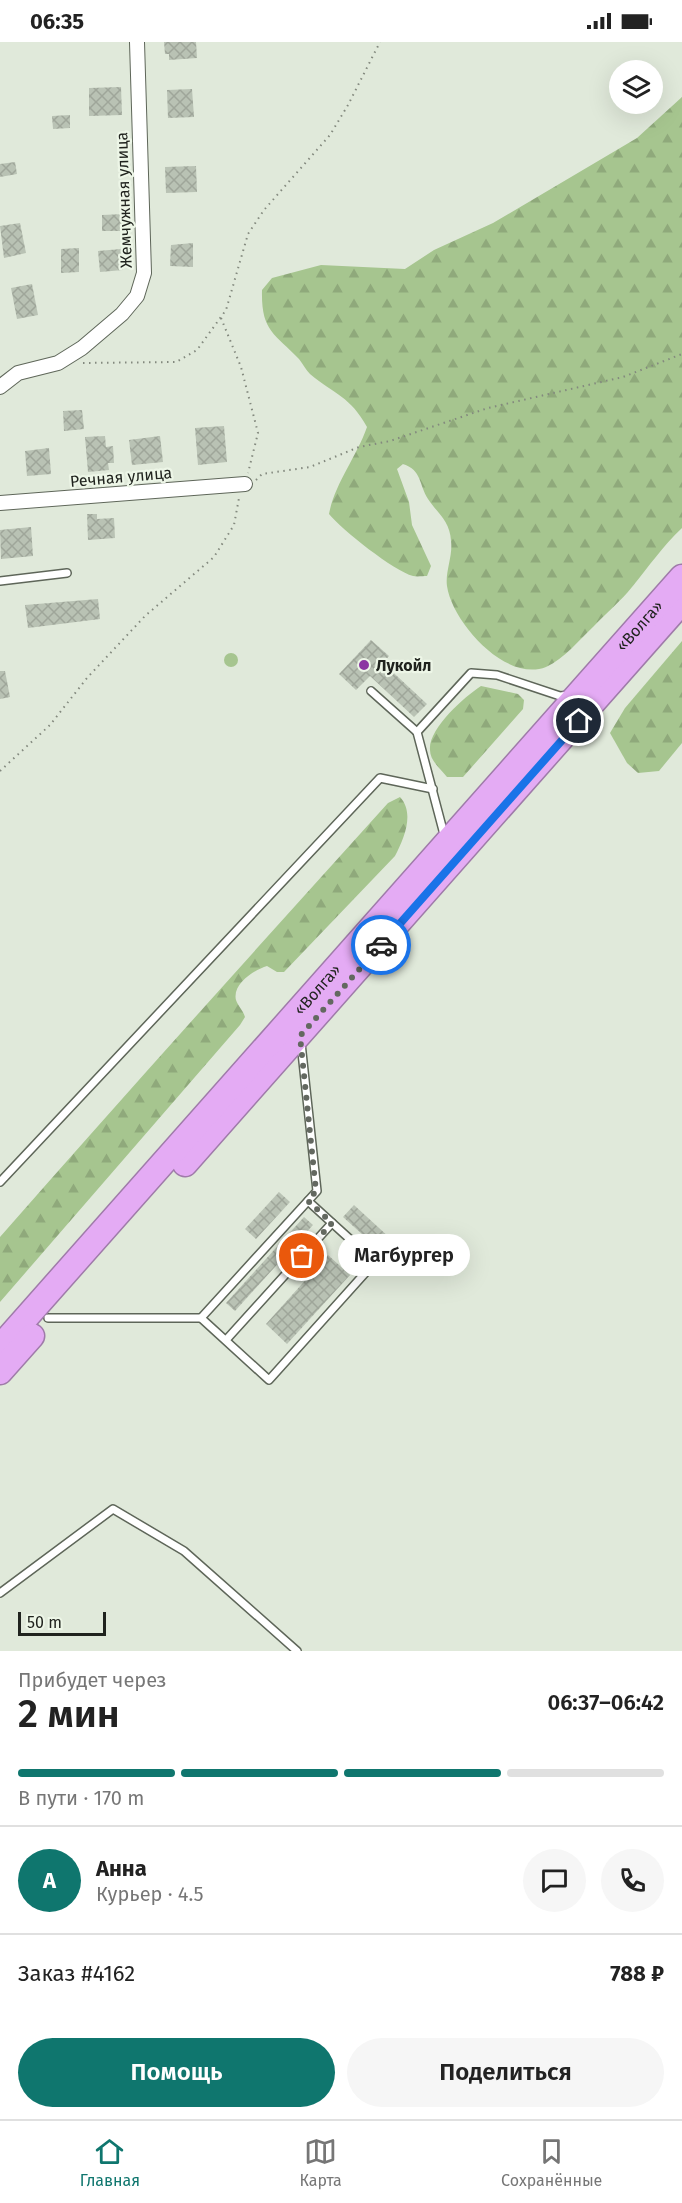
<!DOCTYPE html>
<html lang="ru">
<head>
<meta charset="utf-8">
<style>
	:root { --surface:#fff; --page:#f6f6f6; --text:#222; --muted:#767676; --line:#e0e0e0; --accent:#0f766e }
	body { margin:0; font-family:"Fira Sans",sans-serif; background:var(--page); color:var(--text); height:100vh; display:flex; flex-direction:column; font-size:22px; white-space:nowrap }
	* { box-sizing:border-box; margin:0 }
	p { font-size:20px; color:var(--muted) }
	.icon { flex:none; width:33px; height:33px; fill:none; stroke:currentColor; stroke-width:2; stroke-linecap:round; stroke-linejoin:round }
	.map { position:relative; height:1609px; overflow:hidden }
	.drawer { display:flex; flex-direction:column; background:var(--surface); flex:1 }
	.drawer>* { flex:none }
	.controls { position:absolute; left:609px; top:18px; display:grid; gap:12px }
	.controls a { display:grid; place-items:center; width:54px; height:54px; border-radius:50%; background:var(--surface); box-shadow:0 6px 24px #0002; font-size:30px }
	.scale { position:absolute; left:18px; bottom:15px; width:88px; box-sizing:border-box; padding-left:6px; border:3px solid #20231e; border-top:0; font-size:16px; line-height:21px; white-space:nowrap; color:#20231e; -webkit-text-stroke:4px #edf6e7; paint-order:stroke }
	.pin { position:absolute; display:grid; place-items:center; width:51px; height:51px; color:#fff; margin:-26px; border:3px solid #fff; border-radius:50%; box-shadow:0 2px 6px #0007 }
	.courier { position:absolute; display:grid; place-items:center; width:60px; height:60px; margin:-30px; border:4px solid #1a73e8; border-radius:50%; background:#fff; color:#222; box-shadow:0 2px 8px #0007 }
	.bubble { position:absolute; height:42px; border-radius:21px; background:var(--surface); box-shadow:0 6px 24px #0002; font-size:20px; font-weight:600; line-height:42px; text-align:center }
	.overview em { font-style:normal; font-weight:600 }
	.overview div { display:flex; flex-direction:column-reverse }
	.overview { display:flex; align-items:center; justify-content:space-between; height:102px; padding:0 18px }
	h1 { font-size:39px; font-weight:600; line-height:45px }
	.bar { display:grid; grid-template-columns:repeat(4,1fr); gap:9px 6px; align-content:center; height:72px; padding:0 18px }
	.bar i { height:8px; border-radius:4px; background:var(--line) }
	.bar .selected { background:var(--accent) }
	.bar p { grid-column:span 4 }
	.line { display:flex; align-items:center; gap:15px; padding:0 18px; border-top:2px solid var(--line) }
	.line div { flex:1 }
	.round { display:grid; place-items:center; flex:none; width:63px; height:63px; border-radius:32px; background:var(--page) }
	.cta { display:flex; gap:12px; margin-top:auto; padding:12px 18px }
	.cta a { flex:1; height:69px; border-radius:36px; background:var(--accent); color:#fff; font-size:24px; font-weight:600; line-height:69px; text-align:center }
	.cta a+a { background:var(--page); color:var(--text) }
	.status { display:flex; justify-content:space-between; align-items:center; height:42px; padding:0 30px; background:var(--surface); direction:ltr }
	.status svg { height:16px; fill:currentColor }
	.menu { display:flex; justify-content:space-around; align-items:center; height:84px; border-top:2px solid var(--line); background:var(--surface); font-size:16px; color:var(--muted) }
	.menu a { display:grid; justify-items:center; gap:3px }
	.menu .selected { color:var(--accent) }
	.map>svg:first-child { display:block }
</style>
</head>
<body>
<div class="status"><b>06:35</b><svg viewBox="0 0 49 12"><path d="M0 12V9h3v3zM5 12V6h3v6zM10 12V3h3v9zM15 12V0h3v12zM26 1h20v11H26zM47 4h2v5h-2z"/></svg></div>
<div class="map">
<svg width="682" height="1609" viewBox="0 0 682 1609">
	<defs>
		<pattern id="forest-firs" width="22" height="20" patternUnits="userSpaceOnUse" patternTransform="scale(1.5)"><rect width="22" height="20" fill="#a6c58f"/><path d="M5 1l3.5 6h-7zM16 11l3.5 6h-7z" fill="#8fa97b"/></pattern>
		<pattern id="building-cross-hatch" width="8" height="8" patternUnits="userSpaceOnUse" patternTransform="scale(1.5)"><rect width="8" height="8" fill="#b9c2b4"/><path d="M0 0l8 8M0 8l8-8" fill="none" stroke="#9fa69a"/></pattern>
	</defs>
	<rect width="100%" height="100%" fill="#e0e9da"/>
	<circle fill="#a6c58f" cx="231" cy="618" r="7"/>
	<g fill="url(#forest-firs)">
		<path d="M682 55V486C663 504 649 524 632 545 621 559 606 571 594 584 580 597 564 617 546 625 506 641 452 580 447 544 445 530 453 514 451 499 450 479 438 472 428 457 419 443 422 428 403 422L397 427 409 460 412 483 431 524 427 534C423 534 417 535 413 534 394 529 342 488 329 472 335 441 356 416 367 385 350 354 335 353 310 332 306 328 303 322 299 317 274 291 261 289 262 248L272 236 321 223 405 227 434 208 493 181 637 96Z"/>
		<path d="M682 599V701L659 729 638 731 627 721 610 691 625 666Z"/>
		<path d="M481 644 518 652 524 658 523 667 463 735H447C441 727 430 719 430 708 428 687 464 655 481 644Z"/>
		<path d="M400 755C415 771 404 797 395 814L284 930H277L267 924C254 928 232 942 236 958 238 964 243 968 245 975L240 983 0 1260V1195C128 1049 258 905 388 761Z"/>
	</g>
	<g fill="url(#building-cross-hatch)">
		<path d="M164 0H196L197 16 169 18V12H165Z"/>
		<path d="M121 45 122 73 89 74V46Z"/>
		<path d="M192 47 194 75 168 76 167 48Z"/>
		<path d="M70 73V86L53 87 52 74Z"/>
		<path d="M15 120 17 132 0 135V122Z"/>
		<path d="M196 124 197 150 166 151 165 125Z"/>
		<path d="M125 172V189H102V173Z"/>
		<path d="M20 181 26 211 4 216 0 184Z"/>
		<path d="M193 201V225L170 224 171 203Z"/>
		<path d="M79 206V230L61 231V207Z"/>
		<path d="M121 207 123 228 100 230 98 209Z"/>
		<path d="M32 242 38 273 17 277 11 246Z"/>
		<path d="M82 368 84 387 64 389 63 369Z"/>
		<path d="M224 384 227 420 198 423 195 386Z"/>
		<path d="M105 394 106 405 113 404 114 421H108L109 428 88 430 85 395Z"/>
		<path d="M160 394 163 420 132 423 129 398Z"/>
		<path d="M49 406 51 432 27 434 25 409Z"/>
		<path d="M87 472H97V477L114 476 115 496 88 498Z"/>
		<path d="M31 485 33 514 1 517 0 488Z"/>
		<path d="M98 557 100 577 28 586 25 563Z"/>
		<path d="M371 598 389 614 383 621 427 662 414 675 370 634 356 648 339 632Z"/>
		<path d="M0 629H5L10 655 0 657Z"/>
		<path d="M279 1150 290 1160 256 1197 245 1187Z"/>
		<path d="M354 1163 403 1208 393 1220 343 1175Z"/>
		<path d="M304 1175 313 1183 235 1269 226 1261Z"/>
		<path d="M328 1213 350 1233 287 1302 266 1282Z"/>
	</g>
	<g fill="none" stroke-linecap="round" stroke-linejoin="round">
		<defs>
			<g id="lane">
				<path d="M0 539 67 531"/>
				<path d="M371 649 417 690"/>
				<path d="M445 796 417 690 471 631 497 633 560 654 570 653"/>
				<path d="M0 1140 380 736 433 747"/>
				<path d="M48 1276H201L317 1149 301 1001"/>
				<path d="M201 1276 269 1338 375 1220 308 1159"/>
				<path d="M226 1298 332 1181"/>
				<path d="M0 1551 113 1467 184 1509 297 1609"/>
			</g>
			<g id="street">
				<path d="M0 345 18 331 58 321 82 306 122 272 137 254 144 231 137 0"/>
				<path d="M0 461 245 442"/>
			</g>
			<g id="highway">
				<path d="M185 1122 682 560"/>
				<path id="s1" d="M0 1305 682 535"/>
				<path d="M0 1330 32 1294"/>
			</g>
		</defs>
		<use href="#lane" stroke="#5e6659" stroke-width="10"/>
		<use href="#street" stroke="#5e6659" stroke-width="16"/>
		<use href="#highway" stroke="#9f7ba9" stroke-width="27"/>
		<g stroke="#83897e" stroke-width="2" stroke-dasharray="1.5 4.5" stroke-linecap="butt">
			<path d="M221 276 241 325 258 391 248 431"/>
			<path d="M83 321 176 320 197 308 226 268 248 192 264 168 330 93 348 63 380 0"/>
			<path d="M256 438 262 432 310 425 359 405 390 399 488 366 623 335 682 312"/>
			<path d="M0 729 50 683 87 636 145 574 214 515 234 483 239 456"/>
		</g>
		<use href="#lane" stroke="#fff" stroke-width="7"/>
		<use href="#street" stroke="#fff" stroke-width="14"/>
		<use href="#highway" stroke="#e4abf4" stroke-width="24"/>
	</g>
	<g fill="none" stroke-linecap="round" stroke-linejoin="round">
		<path stroke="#636860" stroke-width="6" stroke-dasharray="0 10.8" d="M302 1214 332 1181 308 1159 316 1149 300 994 381 903"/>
		<path stroke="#1a73e8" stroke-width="8" d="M381 903 579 679"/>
	</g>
	<circle fill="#8b35a2" stroke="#edf6e7" stroke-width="2" cx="364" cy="623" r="6"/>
	<g text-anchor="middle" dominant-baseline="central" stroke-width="4.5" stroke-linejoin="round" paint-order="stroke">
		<g font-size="16" fill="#20231e" stroke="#edf6e7">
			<text transform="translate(124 158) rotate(-92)">Жемчужная улица</text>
			<text transform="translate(121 435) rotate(-5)">Речная улица</text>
			<text stroke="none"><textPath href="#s1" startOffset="964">«Волга»</textPath></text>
			<text stroke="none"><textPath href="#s1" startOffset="478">«Волга»</textPath></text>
		</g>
		<g font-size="16" font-weight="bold" fill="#20231e" stroke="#edf6e7" text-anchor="start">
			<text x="376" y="623">Лукойл</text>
		</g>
	</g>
</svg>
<div class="controls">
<a><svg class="icon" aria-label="layers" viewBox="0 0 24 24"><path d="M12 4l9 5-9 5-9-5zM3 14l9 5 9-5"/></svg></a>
</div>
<div class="scale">50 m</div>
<div class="pin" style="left:302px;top:1214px;background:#ea580c"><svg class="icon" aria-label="bag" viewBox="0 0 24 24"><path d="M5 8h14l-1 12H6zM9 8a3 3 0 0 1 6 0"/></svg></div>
<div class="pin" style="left:579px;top:679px;background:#1f2937"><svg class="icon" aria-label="home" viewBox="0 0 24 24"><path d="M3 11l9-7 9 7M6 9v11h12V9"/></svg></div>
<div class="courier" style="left:381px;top:903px"><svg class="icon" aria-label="car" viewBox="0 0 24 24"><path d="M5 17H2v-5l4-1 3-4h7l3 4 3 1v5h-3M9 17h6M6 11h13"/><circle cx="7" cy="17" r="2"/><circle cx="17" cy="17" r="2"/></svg></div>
<div class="bubble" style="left:338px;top:1192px;width:132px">Магбургер</div>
</div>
<section class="drawer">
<div class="overview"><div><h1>2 мин</h1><p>Прибудет через</p></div><em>06:37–06:42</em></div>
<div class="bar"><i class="selected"></i><i class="selected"></i><i class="selected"></i><i></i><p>В пути · 170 m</p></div>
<div class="line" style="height:108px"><b class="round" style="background:var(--accent);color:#fff">А</b><div><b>Анна</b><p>Курьер · 4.5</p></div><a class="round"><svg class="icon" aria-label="chat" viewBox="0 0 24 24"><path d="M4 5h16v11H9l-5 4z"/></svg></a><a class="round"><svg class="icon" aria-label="phone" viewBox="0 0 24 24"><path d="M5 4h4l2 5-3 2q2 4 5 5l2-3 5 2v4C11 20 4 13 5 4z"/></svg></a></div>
<div class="line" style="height:78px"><div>Заказ #4162</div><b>788 ₽</b></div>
<div class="cta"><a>Помощь</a><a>Поделиться</a></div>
</section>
<nav class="menu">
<a class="selected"><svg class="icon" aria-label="home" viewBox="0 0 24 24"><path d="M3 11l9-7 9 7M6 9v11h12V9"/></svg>Главная</a>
<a><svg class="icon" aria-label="map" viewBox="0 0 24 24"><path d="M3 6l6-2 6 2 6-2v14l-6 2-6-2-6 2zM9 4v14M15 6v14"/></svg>Карта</a>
<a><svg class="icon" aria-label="saved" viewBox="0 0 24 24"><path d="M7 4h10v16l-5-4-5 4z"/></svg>Сохранённые</a>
</nav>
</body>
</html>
